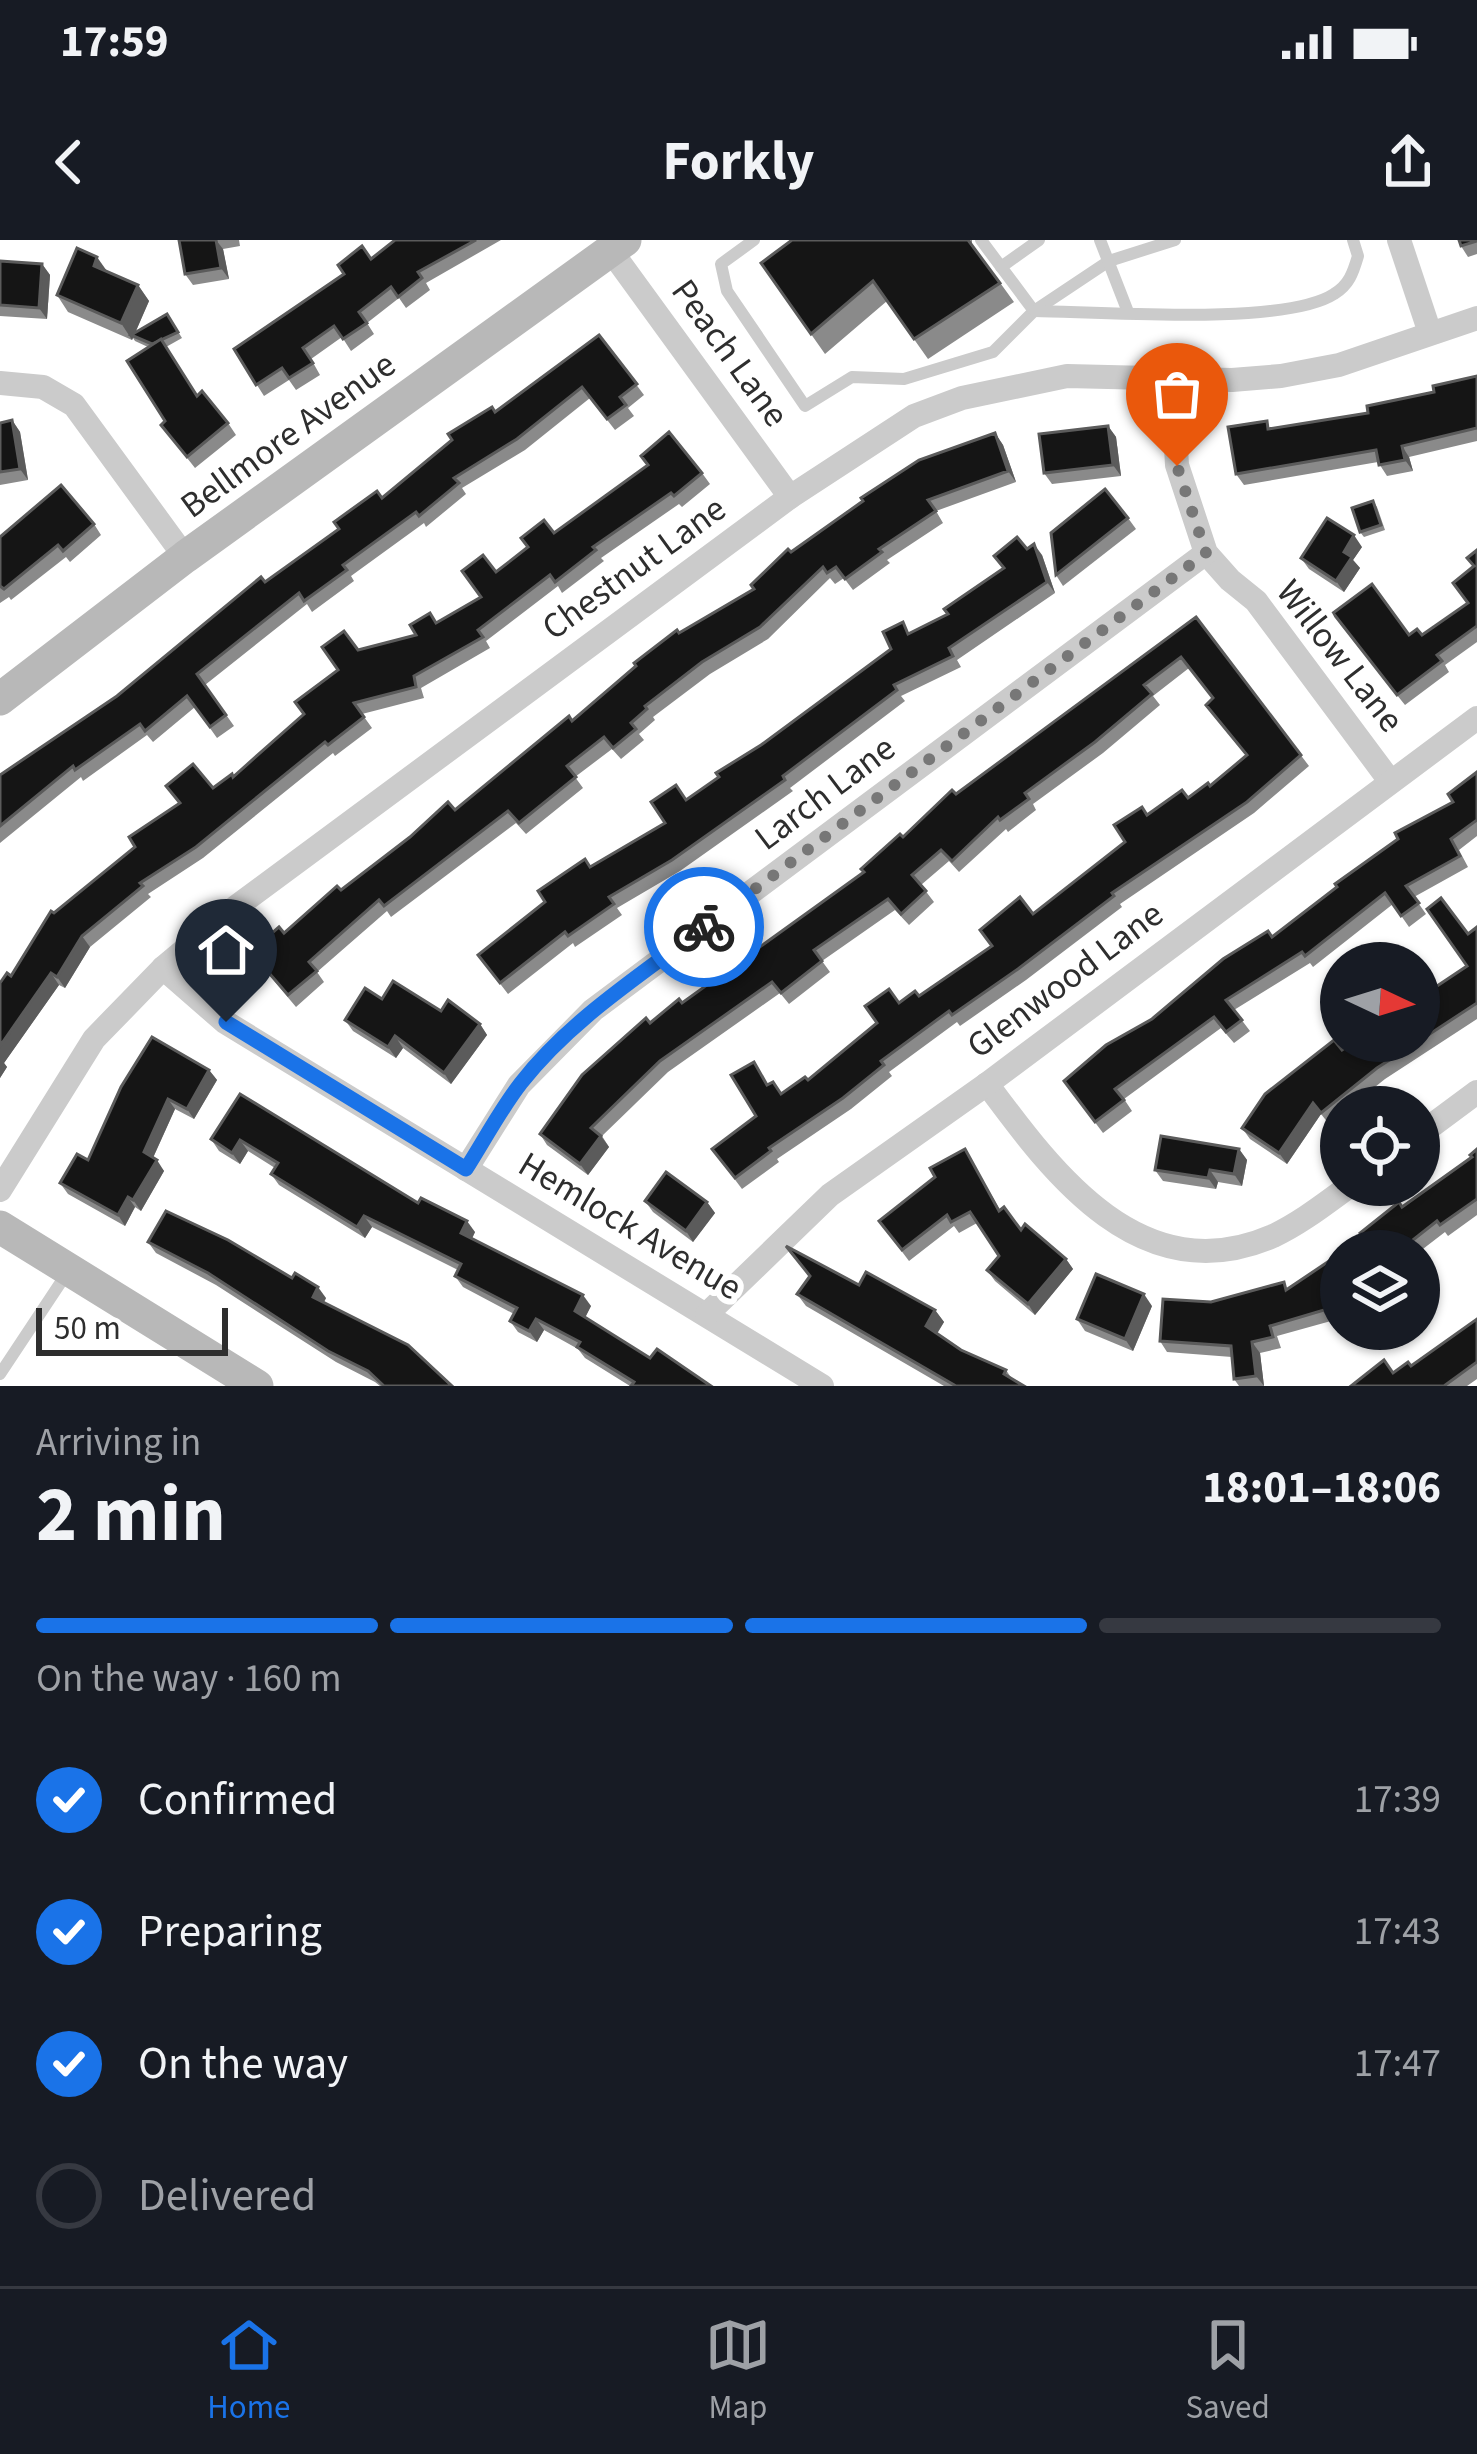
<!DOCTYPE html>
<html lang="en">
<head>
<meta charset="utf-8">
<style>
	:root { --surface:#171b24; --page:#242831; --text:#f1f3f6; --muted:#9ea1a6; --line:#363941; --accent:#1a73e8 }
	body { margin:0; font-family:"Source Sans 3",sans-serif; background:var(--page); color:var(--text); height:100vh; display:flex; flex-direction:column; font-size:45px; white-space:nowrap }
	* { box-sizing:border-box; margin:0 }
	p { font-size:39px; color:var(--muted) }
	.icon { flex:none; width:66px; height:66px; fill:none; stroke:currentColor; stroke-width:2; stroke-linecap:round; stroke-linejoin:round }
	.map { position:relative; height:1146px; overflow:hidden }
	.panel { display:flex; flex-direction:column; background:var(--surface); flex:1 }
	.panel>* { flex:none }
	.needle { width:78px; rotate:94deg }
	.tools { position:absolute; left:1320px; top:702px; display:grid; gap:24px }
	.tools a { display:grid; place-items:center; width:120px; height:120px; border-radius:50%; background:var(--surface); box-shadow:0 3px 9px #0004; font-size:60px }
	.scale { position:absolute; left:36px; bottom:30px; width:192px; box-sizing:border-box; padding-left:12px; border:6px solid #2e2e2e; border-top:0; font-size:33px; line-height:42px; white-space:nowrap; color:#2e2e2e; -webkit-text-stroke:9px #fff; paint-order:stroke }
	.pin { position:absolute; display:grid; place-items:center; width:102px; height:102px; color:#fff; margin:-123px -51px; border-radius:50% 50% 50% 0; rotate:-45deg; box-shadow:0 0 12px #0007 }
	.pin .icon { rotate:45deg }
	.courier { position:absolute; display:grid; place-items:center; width:120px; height:120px; margin:-60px; border:9px solid #1a73e8; border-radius:50%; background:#fff; color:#222; box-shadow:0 3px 15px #0007 }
	.head em { font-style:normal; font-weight:700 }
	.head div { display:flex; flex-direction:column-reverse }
	.head { display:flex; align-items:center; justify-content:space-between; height:204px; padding:0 36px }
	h1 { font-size:78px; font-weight:700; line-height:90px }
	.bar { display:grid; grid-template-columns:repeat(4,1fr); gap:18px 12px; align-content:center; height:144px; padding:0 36px }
	.bar i { height:15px; border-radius:9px; background:var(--line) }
	.bar .on { background:var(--accent) }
	.bar p { grid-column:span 4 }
	ol { padding:0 36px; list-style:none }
	li { display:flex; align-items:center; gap:36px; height:132px }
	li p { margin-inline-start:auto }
	li .icon { padding:12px; border-radius:50%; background:var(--accent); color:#fff; stroke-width:4 }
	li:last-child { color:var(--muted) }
	li i { width:66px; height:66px; border:6px solid var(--line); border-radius:50% }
	.status { display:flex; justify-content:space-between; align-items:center; height:84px; padding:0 60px; background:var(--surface); direction:ltr }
	.status svg { height:33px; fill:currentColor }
	header { display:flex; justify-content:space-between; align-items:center; height:156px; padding:0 36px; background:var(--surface); font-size:54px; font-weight:700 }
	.tabs { display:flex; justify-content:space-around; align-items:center; height:168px; border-top:3px solid var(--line); background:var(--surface); font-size:33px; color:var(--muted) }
	.tabs a { display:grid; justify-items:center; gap:6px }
	.tabs .on { color:var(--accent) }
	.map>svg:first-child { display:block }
</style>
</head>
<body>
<div class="status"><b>17:59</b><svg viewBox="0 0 49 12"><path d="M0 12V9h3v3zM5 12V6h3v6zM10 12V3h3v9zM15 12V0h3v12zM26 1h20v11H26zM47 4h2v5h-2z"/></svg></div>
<header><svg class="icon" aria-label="back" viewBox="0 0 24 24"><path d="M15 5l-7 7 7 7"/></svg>Forkly<svg class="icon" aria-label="share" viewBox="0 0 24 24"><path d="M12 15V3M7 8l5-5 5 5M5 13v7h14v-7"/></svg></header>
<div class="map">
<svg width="1477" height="1146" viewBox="0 0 1477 1146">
	<rect width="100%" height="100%" fill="#fff"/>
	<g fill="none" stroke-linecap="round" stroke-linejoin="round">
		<g stroke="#cbcbcb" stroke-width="12">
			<path d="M754 0 721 24 727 51 805 166 852 137 904 139 993 112 1034 71 1109 21 1175 0"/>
			<path d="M981 0 1034 71"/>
			<path d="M1100 0 1128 72"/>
			<path d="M1001 27 1039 0"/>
			<path d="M1035 71C1100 72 1285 86 1334 54 1349 45 1353 33 1358 16L1353 0"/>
			<path d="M0 1134 69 1030"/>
		</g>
		<g stroke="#cbcbcb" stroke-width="24">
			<path d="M1399 0 1430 93"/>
			<path d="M611 11 790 257"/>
			<path d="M1172 136 1177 225 1206 313 1230 340 1256 361 1390 541"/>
			<path d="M0 143 43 147 74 165 185 317"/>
			<path d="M163 728 225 782 822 1146"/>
			<path d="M987 844C1054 935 1142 1053 1273 996 1301 983 1326 963 1351 945"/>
			<path d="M1419 895 1477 852"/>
			<path d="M466 929 519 845 593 770 1206 313"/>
			<path d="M0 950 94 799 163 728 236 667 790 257 914 176 962 158 1067 136 1232 140 1281 136 1339 125 1477 78"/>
			<path d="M707 1074 830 955 987 844 1477 478"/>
		</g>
		<g stroke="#b8b8b8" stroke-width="33">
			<path d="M0 459 185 317 625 0"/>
			<path d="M0 987 257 1146"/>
		</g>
	</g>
	<g fill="#8a8a8a">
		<path d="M179 0H241H239L240 6 223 9 229 39 193 45 185 34Z"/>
		<path d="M395 0H501L426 43 430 50 406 68 399 58 367 83 374 94 351 111 342 97 311 119 320 135 296 150 289 140 264 156 234 109 371 19Z"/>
		<path d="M972 0V4L1014 62 928 119 887 61 825 114 761 23Z"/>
		<path d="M1477 0V14L1468 17 1461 6Z"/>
		<path d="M0 21 42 24 50 35 47 79 0 76Z"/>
		<path d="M107 31 138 45 149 61 135 93 167 74 182 98 166 107 197 155 228 183 236 195 195 228 161 185 165 181 148 107 135 101 133 98 132 100 68 72 57 55Z"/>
		<path d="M599 95 644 155 628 168 634 176 615 190 590 158 525 210 462 248 466 254 426 287 424 283 351 336 354 341 312 372 307 364 205 445 234 486 217 498 195 467 153 502 147 495 83 541 81 537 0 603V535L117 456 265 342 382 258Z"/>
		<path d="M1477 136V201L1409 217 1413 231 1387 236 1378 222 1244 245 1236 234 1272 189 1368 173Z"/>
		<path d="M12 180 20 192 28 240 0 245V183Z"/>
		<path d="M1108 186 1116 197 1121 236 1052 244 1044 233Z"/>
		<path d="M995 193 1003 205 1016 242 936 271 943 283 887 320 890 323 853 350 844 338 835 344 830 338 768 399 710 434 653 477 655 480 639 494 644 500 621 519 612 509 575 537 583 548 526 594 516 583 391 677 387 671 317 732 324 742 296 767 259 723 251 712 284 693 341 650 455 570 572 481 679 393 754 349 791 312Z"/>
		<path d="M702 233 710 244 682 267 679 264 601 318 604 321 562 353 558 346 486 401 490 408 421 448 424 458 362 474 372 488 335 516 333 513 203 618 148 654 151 657 90 707 65 748 59 745 4 823 7 827 0 838V743L11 736 54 673 135 607 179 564 166 546 213 548 233 537 304 474 338 430 358 410 416 395 481 357 496 332 554 293Z"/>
		<path d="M1373 261 1377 267 1385 290 1364 297 1360 292Z"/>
		<path d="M1128 278 1136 289 1063 346 1056 335Z"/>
		<path d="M94 284 101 295 70 322 66 317 11 360 9 357 0 363V297Z"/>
		<path d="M1362 307 1353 320 1360 328 1344 352 1309 329 1301 318Z"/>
		<path d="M1027 309 1042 315 1055 353 957 420 961 427 901 456 905 461 790 548 793 551 680 631 617 668 622 675 575 707 573 703 508 754 478 715 590 627 665 583 686 560 719 537 891 409 910 393 948 374Z"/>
		<path d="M1477 310V402L1445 425 1449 432 1405 465 1340 384 1422 395 1467 363Z"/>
		<path d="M1196 377 1309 526 1254 573 1120 664 1122 667 1026 740 960 786 957 782 889 832 892 836 851 869 777 919 779 922 742 949 712 909 756 876 768 845 781 854 808 840 877 784 899 763 919 756 991 706 1125 602 1147 575 1210 546 1246 515 1206 465 1213 459 1189 428 1153 456 1160 465 1103 513 1033 564 1036 570 1008 592 1006 589 959 632 949 621 921 645 934 662 909 685 895 670 822 721 830 732 789 764 780 753 668 832 602 896 609 907 588 935 547 905 540 894 650 783 682 763 864 632 956 554Z"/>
		<path d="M1477 532V596L1459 610 1468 627 1414 657 1426 674 1409 687 1393 664 1313 727 1310 723 1234 770 1250 791 1234 803 1221 788 1124 859 1132 871 1103 893 1064 841 1272 697 1453 562Z"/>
		<path d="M1477 687V779L1385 839 1350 867H1341V874L1329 884 1321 874 1287 924 1250 899 1242 888 1342 810 1467 726 1468 694Z"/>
		<path d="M382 759 441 771 480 784 487 795 451 844 403 808 396 818 353 791 345 780Z"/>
		<path d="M209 830 217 840 194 879 175 869 153 918 164 931 141 971 135 967 125 986 68 954 60 943Z"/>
		<path d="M240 854 418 963 475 992 472 999 591 1066 585 1077 650 1118 711 1146H630L585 1118 578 1109 544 1090 537 1102 518 1092 510 1081 514 1074 463 1047 455 1036 458 1030 372 987 365 998 279 945 271 934 275 928 248 911 240 924 219 911 211 899Z"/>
		<path d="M965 909 1000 970 1021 990 1066 1019 1073 1029 1035 1075 995 1041 987 1030 999 1016 977 983 959 993 954 986 909 1021 879 981 935 937Z"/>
		<path d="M1239 909 1247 920 1242 946 1218 942 1216 949 1163 941 1155 930Z"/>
		<path d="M1477 909V975L1448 996 1445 992 1419 1012 1344 1011 1472 917Z"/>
		<path d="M645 961 707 962 715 973 693 1002 653 972Z"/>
		<path d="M148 1002 326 1058 324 1063 452 1146H380L375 1142 336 1122 216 1045 156 1013Z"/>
		<path d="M1341 1013V1089H1350L1341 1095 1331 1081 1277 1096 1281 1108 1260 1113 1264 1146H1239L1234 1139 1232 1117 1167 1112 1160 1101 1211 1062 1288 1049Z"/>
		<path d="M859 1045 935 1070 944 1082 937 1094 961 1110 1006 1130 1012 1139 1024 1146H944L806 1066 797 1054Z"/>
		<path d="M1152 1066 1133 1111 1085 1091 1077 1079Z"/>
		<path d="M1477 1079V1139L1467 1146H1351L1411 1126Z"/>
	</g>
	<g fill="#5b5b5b">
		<path d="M216 0 223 9 229 39 221 28Z"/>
		<path d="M97 17 109 34 94 26Z"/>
		<path d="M42 24 50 35 47 79 39 68Z"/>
		<path d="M138 45 149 61 132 100 121 83Z"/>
		<path d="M12 180 20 192 28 240 20 229Z"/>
		<path d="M1108 186 1116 197 1121 236 1113 225Z"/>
		<path d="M995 193 1003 205 1016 242 1008 231Z"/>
		<path d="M1402 206 1409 217 1413 231 1405 220Z"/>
		<path d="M1354 295 1362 307 1353 320 1360 328 1344 352 1336 341 1344 312Z"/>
		<path d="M1034 304 1042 315 1055 353 1047 342Z"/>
		<path d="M82 696 90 707 65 748 57 737Z"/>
		<path d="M51 733 59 745 4 823 7 827 0 838V806Z"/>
		<path d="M480 784 487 795 451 844 444 833Z"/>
		<path d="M395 796 403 808 396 818 388 807Z"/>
		<path d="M209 830 217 840 194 879 187 869Z"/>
		<path d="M168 859 175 869 151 922 144 912Z"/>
		<path d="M1313 863 1321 874 1287 924 1279 913Z"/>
		<path d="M601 896 609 907 588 935 580 924Z"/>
		<path d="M240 900 248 911 240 924 232 913Z"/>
		<path d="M1239 909 1247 920 1242 946 1234 934Z"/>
		<path d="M157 920 164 931 141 971 133 960Z"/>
		<path d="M1210 930 1218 942 1216 949 1208 938Z"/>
		<path d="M128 957 135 967 125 986 118 975Z"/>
		<path d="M707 962 715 973 693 1002 686 991Z"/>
		<path d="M364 976 372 987 365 998 357 987Z"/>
		<path d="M467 981 475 992 469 1004 461 993Z"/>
		<path d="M1066 1019 1073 1029 1035 1075 1028 1064Z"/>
		<path d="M318 1047 326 1058 320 1068 313 1057Z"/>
		<path d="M1144 1054 1152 1066 1133 1111 1125 1099Z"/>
		<path d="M583 1055 591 1066 583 1082 575 1071Z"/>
		<path d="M935 1070 944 1082 934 1098 926 1086Z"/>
		<path d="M536 1079 544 1090 537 1102 529 1091Z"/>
		<path d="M1252 1102 1260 1113 1264 1146 1256 1136Z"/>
	</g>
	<g fill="#151515" stroke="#5b5b5b" stroke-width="3">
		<path d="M179 0H216L221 28 185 34Z"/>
		<path d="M395 0H476L418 32 422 38 398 57 391 47 359 72 367 83 343 99 334 86 303 108 313 123 289 138 282 128 256 145 234 109 344 34 338 25 362 6 371 19Z"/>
		<path d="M792 0H968L1000 43 914 99 873 41 811 94 761 23Z"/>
		<path d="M1459 0H1477V1L1461 6Z"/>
		<path d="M77 8 97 17 94 26 138 45 121 83 57 55Z"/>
		<path d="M0 21 42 24 39 68 0 65Z"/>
		<path d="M167 74 178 92 152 104 131 95Z"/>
		<path d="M599 95 637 144 620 157 626 165 607 179 582 147 517 199 454 238 459 243 419 276 416 272 343 325 347 330 304 361 299 353 197 434 226 475 210 487 187 456 145 491 140 484 75 530 73 526 0 586V535L117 456 261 337 265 342 339 289 334 282 377 251 382 258 452 200 448 194 492 167 495 172Z"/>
		<path d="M161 99 197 156 202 151 228 183 187 217 161 185 165 181 127 121Z"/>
		<path d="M1477 136V188L1402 206 1405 220 1379 225 1376 210 1236 234 1228 187 1267 181 1268 189 1368 173 1367 166 1434 152 1433 146Z"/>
		<path d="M12 180 20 229 0 232V183Z"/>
		<path d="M1108 186 1113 225 1044 233 1039 194Z"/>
		<path d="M669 192 702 233 674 256 671 253 593 307 596 310 555 342 550 335 478 390 483 397 414 436 416 447 354 463 364 477 328 505 325 502 196 607 140 643 143 646 82 696 57 737 51 733 0 806V743L7 733 11 736 51 671 54 673 135 607 129 597 180 563 166 546 193 524 213 548 232 534 233 537 304 474 295 462 338 430 322 407 344 391 358 410 416 395 410 385 430 373 436 383 481 357 462 331 483 315 496 332 528 307 521 298 544 280 554 293 648 225 641 216Z"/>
		<path d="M995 193 1008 231 928 260 936 271 879 309 882 312 845 339 836 327 827 333 823 327 760 387 702 422 645 466 647 469 631 483 636 489 613 508 604 497 567 526 576 537 519 583 508 571 384 666 379 660 309 722 317 731 288 755 251 712 279 687 284 693 337 646 341 650 410 597 448 562 455 570 569 476 572 481 636 426 634 423 677 390 679 393 754 349 751 345 788 309 791 312 863 261 861 258 919 220Z"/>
		<path d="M61 245 94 284 63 311 58 305 4 349 0 346V297Z"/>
		<path d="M1105 249 1128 278 1056 335 1051 293Z"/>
		<path d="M1373 261 1381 285 1360 292 1352 268Z"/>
		<path d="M1327 278 1354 295 1344 312 1352 317 1336 341 1301 318Z"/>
		<path d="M1017 297 1027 309 1034 304 1047 342 949 408 953 416 894 445 897 450 783 536 785 540 672 620 609 657 614 664 568 696 565 692 500 743 478 715 545 662 538 651 585 619 590 627 665 583 651 562 676 545 686 560 719 537 716 533 761 505 891 409 883 392 903 382 908 394 948 374 944 369 1004 328 994 316Z"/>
		<path d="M1477 310V386L1437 415 1442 421 1397 455 1333 373 1372 344 1409 395 1417 389 1422 395 1468 363 1453 343 1474 326 1467 318Z"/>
		<path d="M1196 377 1301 515 1247 562 1112 653 1114 656 1018 729 952 775 949 771 881 821 884 825 843 858 769 908 771 911 735 938 712 909 756 876 731 835 754 822 767 845 773 842 781 854 805 837 808 840 877 783 865 766 889 749 899 763 915 751 919 756 992 706 980 690 1020 657 1033 674 1125 602 1114 585 1142 567 1147 575 1182 550 1188 558 1208 543 1210 546 1247 515 1206 465 1213 458 1181 417 1144 445 1152 454 1095 502 1025 553 1029 559 1000 580 998 577 952 621 941 610 912 635 926 651 901 674 888 659 814 710 822 721 781 753 772 742 660 821 591 888 601 896 580 924 540 894 582 835 646 778 650 783 679 759 682 763 864 632 861 629 900 594 903 597 952 550 956 554Z"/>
		<path d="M1477 532V580L1451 599 1460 616 1406 646 1419 663 1401 676 1385 653 1305 716 1302 712 1226 760 1242 780 1226 792 1214 777 1115 849 1124 860 1095 882 1064 841 1106 805 1152 779 1223 719 1268 691 1272 697 1337 647 1335 644 1398 599 1395 593 1453 562 1448 554Z"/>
		<path d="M1441 658 1468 694 1477 687V763L1419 801V758L1467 726 1427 669Z"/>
		<path d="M393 741 441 771 448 760 480 784 444 833 395 796 388 807 345 780 365 748 382 759Z"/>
		<path d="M152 797 209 830 187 869 168 859 144 912 157 920 133 960 128 957 118 975 60 943 77 914 88 920 121 847Z"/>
		<path d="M1334 800 1342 810 1355 801H1419L1377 828 1321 873 1313 863 1279 913 1242 888 1265 854Z"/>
		<path d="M240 854 418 963 421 958 467 981 461 993 583 1055 575 1071 650 1118 657 1109 711 1146H631L634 1142 577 1107 580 1102 536 1079 529 1091 510 1081 517 1068 455 1036 461 1024 364 976 357 987 271 934 278 923 240 900 232 913 211 899Z"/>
		<path d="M1161 896 1239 909 1234 934 1210 930 1208 938 1155 930Z"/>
		<path d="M965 909 999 971 1004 967 1021 990 1025 984 1066 1019 1028 1064 987 1030 999 1016 970 972 951 982 947 975 902 1010 879 981 935 937 930 928Z"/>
		<path d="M1477 909V959L1440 985 1437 981 1399 1011H1344L1363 998 1360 993 1399 962 1402 967 1472 917 1470 915Z"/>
		<path d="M666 932 707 962 686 991 645 961Z"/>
		<path d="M166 971 228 1000 292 1038 295 1033 318 1047 313 1057 408 1105 452 1146H384L368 1131 328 1111 208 1033 148 1002Z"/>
		<path d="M786 1006 859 1045 866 1032 935 1070 926 1086 961 1110 1006 1130 1004 1134 1024 1146H956L797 1054 810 1036Z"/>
		<path d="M1341 1013V1079L1333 1084 1324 1070 1270 1086 1273 1097 1252 1102 1256 1136 1234 1139 1231 1106 1160 1101 1163 1059 1211 1062 1284 1042 1286 1050Z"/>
		<path d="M1096 1034 1144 1054 1125 1099 1077 1079Z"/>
		<path d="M1477 1079V1122L1444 1146H1351L1384 1120 1393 1133 1408 1122 1411 1126Z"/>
	</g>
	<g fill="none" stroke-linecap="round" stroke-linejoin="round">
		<path stroke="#777" stroke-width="12" stroke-dasharray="0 21.6" d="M704 687 1206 313 1177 226"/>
		<path stroke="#1a73e8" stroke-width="15" d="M226 782 466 929C484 901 500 870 521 843 570 780 641 735 704 687"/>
	</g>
	<g text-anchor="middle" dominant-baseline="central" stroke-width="12" stroke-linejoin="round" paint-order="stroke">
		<g font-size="36" fill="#2e2e2e" stroke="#fff">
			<text transform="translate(730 113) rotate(54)">Peach Lane</text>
			<text transform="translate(288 195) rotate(-36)">Bellmore Avenue</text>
			<text transform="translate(634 328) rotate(-36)">Chestnut Lane</text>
			<text transform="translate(1340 416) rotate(52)">Willow Lane</text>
			<text transform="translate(825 553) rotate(-37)">Larch Lane</text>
			<text transform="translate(1065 740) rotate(-37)">Glenwood Lane</text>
			<text transform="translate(630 986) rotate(31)">Hemlock Avenue</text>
		</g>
	</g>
</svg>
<div class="tools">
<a><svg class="needle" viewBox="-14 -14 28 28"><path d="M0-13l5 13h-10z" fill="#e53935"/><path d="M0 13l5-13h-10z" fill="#9ea1a6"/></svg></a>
<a><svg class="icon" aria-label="locate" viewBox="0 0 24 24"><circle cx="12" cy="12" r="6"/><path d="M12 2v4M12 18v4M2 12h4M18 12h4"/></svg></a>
<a><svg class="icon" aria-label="layers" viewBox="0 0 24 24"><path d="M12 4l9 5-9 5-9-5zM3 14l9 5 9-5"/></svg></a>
</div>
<div class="scale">50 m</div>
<div class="pin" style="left:1177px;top:226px;background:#ea580c"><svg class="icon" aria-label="bag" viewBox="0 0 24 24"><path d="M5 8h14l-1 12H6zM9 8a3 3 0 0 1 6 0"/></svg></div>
<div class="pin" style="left:226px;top:782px;background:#1f2937"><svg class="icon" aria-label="home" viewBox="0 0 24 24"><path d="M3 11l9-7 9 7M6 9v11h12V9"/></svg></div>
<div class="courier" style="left:704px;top:687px"><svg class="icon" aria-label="bike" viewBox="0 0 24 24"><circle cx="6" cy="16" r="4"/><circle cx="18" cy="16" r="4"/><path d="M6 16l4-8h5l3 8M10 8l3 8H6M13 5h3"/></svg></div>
</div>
<section class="panel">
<div class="head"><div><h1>2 min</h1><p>Arriving in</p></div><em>18:01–18:06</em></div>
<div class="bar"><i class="on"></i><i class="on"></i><i class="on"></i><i></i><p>On the way · 160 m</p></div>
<ol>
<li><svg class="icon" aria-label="check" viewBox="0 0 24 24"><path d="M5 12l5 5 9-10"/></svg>Confirmed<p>17:39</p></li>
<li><svg class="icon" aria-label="check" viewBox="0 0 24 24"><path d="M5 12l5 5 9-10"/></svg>Preparing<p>17:43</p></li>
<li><svg class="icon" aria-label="check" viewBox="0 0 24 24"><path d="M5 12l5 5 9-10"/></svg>On the way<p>17:47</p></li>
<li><i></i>Delivered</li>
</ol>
</section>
<nav class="tabs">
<a class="on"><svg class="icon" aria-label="home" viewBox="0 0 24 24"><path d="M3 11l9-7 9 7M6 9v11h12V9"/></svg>Home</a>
<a><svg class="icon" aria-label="map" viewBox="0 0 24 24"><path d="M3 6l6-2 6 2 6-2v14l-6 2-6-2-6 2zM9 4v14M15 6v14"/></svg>Map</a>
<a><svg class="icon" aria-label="saved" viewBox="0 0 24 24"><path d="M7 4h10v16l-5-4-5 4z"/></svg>Saved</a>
</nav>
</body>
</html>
